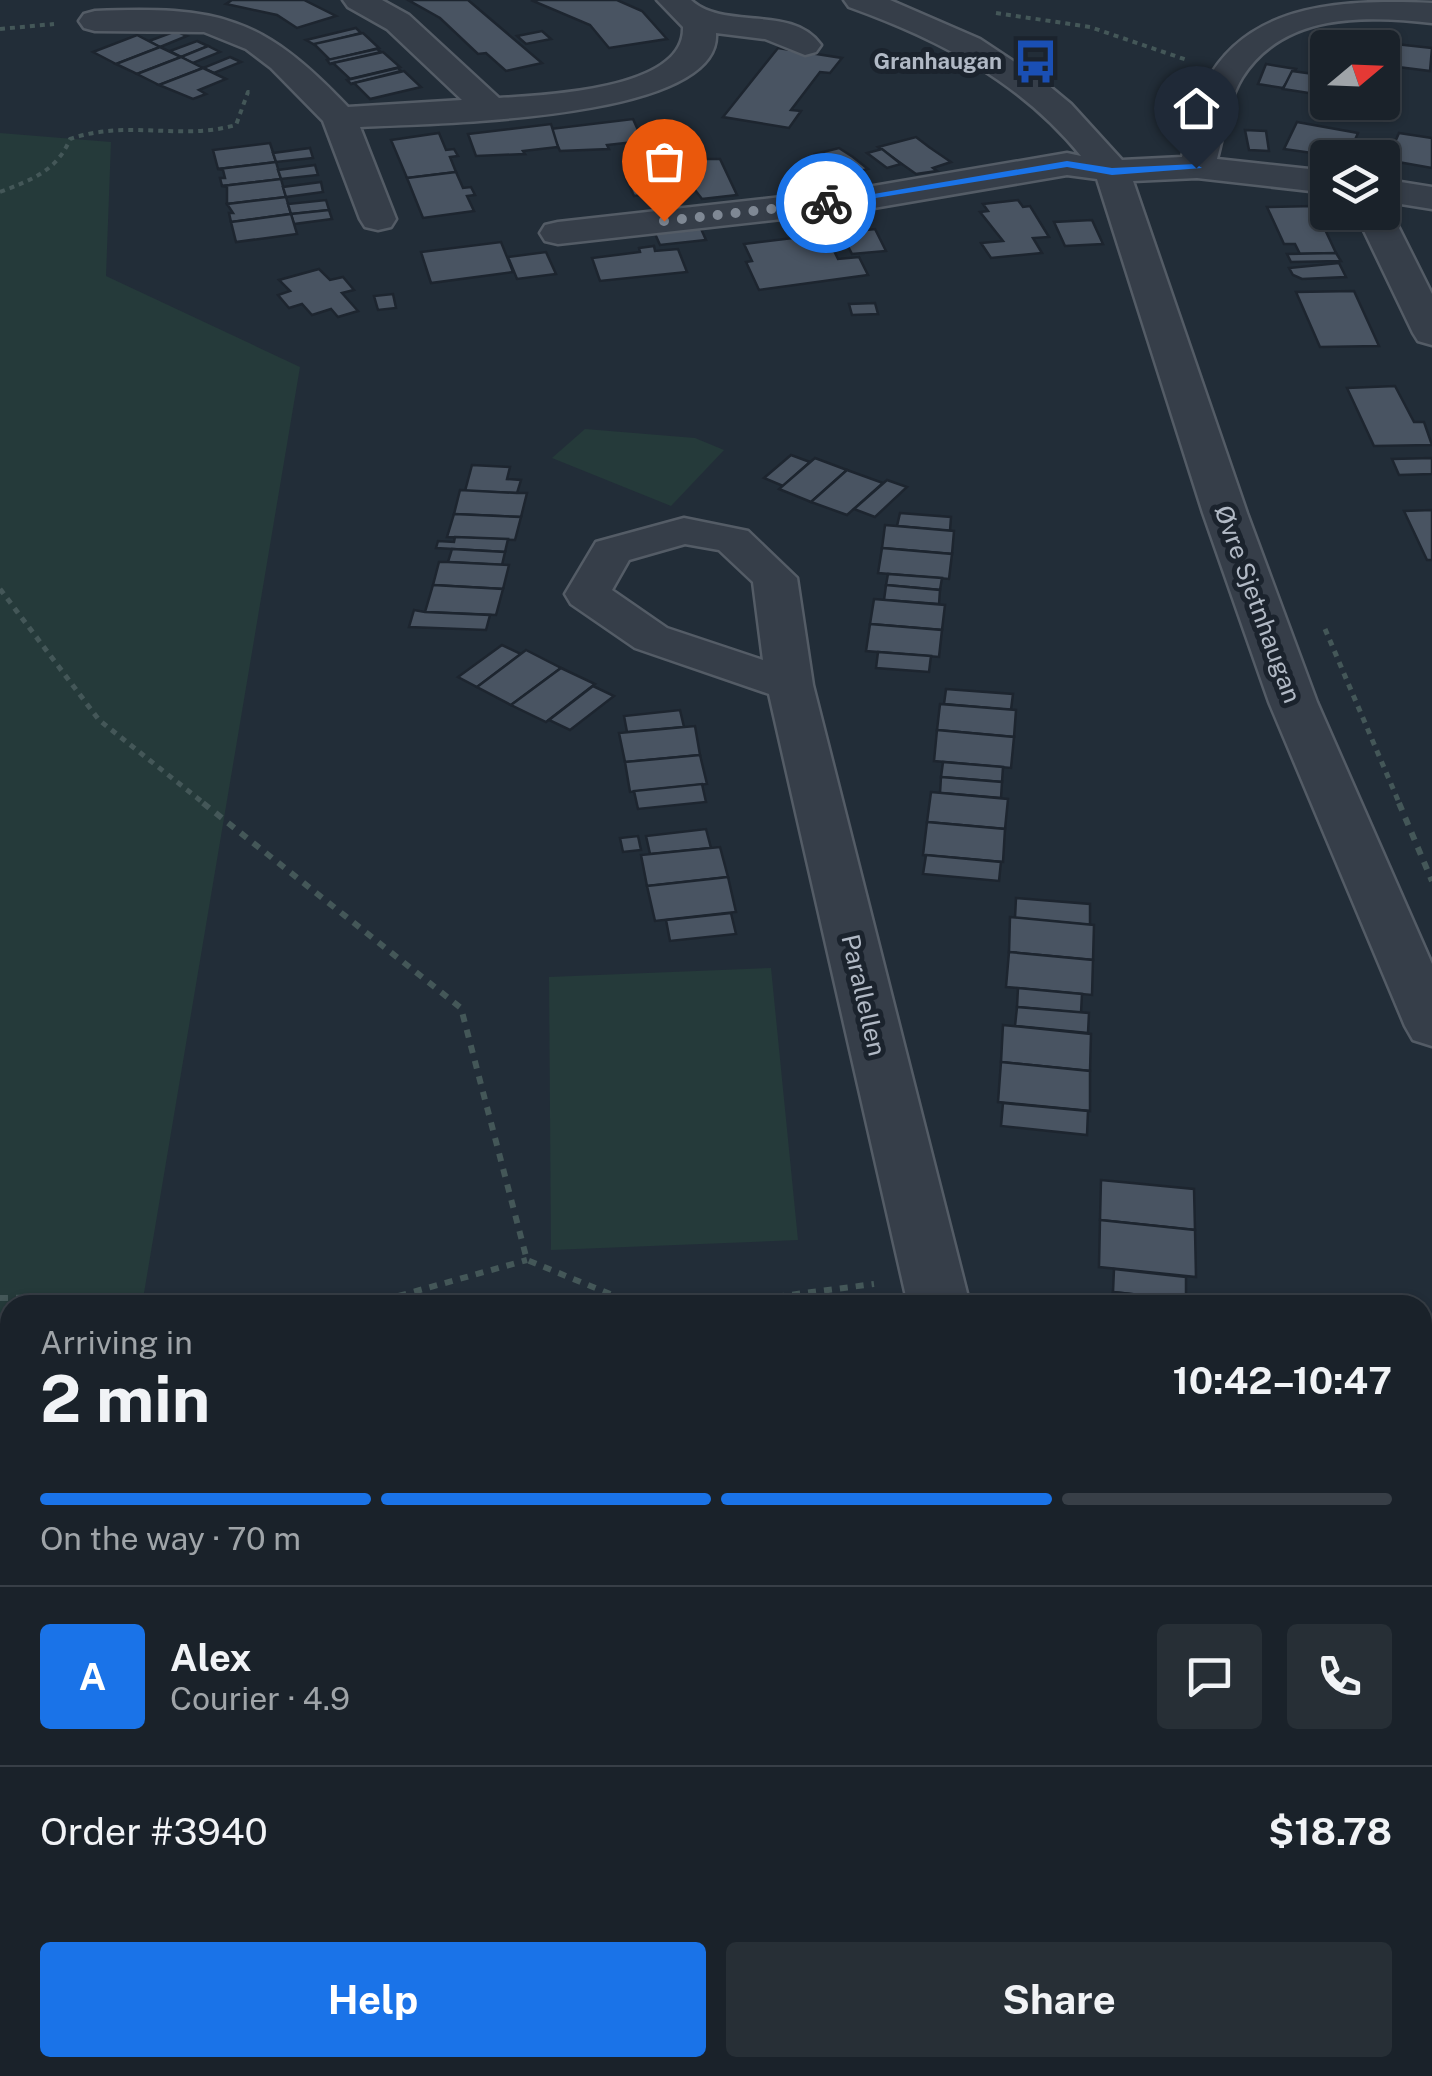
<!DOCTYPE html>
<html lang="en">
<head>
<meta charset="utf-8">
<style>
	:root { --surface:#1a222a; --page:#272f36; --text:#f1f3f6; --muted:#9fa4a8; --line:#383f47; --accent:#1a73e8 }
	body { margin:0; font-family:"Public Sans",sans-serif; background:var(--page); color:var(--text); height:100vh; display:flex; flex-direction:column; font-size:38px; white-space:nowrap }
	* { box-sizing:border-box; margin:0 }
	p { font-size:32px; color:var(--muted) }
	.icon { flex:none; width:55px; height:55px; fill:none; stroke:currentColor; stroke-width:2; stroke-linecap:round; stroke-linejoin:round }
	.map { position:relative; flex:1; overflow:hidden }
	.side { position:absolute; left:0px; top:1295px; width:1432px; height:782px; display:flex; flex-direction:column; background:var(--surface); border-radius:30px 30px 0 0; box-shadow:0 2px 8px #0004,0 0 0 2px var(--line) }
	.side>* { flex:none }
	.needle { width:65px; rotate:71deg }
	.buttons { position:absolute; left:1310px; top:30px; display:grid; gap:20px }
	.buttons a { display:grid; place-items:center; width:90px; height:90px; border-radius:10px; background:var(--surface); box-shadow:0 2px 8px #0004,0 0 0 2px var(--line); font-size:50px }
	.pin { position:absolute; display:grid; place-items:center; width:85px; height:85px; color:#fff; margin:-102px -42px; border-radius:50% 50% 50% 0; rotate:-45deg; box-shadow:0 0 10px #0007 }
	.pin .icon { rotate:45deg }
	.courier { position:absolute; display:grid; place-items:center; width:100px; height:100px; margin:-50px; border:8px solid #1a73e8; border-radius:50%; background:#fff; color:#222; box-shadow:0 2px 12px #0007 }
	.headline em { font-style:normal; font-weight:700 }
	.headline div { display:flex; flex-direction:column-reverse }
	.headline { display:flex; align-items:center; justify-content:space-between; height:170px; padding:0 40px }
	h1 { font-size:65px; font-weight:700; line-height:75px }
	.bar { display:grid; grid-template-columns:repeat(4,1fr); gap:15px 10px; align-content:center; height:120px; padding:0 40px }
	.bar i { height:12px; border-radius:8px; background:var(--line) }
	.bar .selected { background:var(--accent) }
	.bar p { grid-column:span 4 }
	.line { display:flex; align-items:center; gap:25px; padding:0 40px; border-top:2px solid var(--line) }
	.line div { flex:1 }
	.round { display:grid; place-items:center; flex:none; width:105px; height:105px; border-radius:10px; background:var(--page) }
	.button { display:flex; gap:20px; margin-top:auto; padding:20px 40px }
	.button a { flex:1; height:115px; border-radius:10px; background:var(--accent); color:#fff; font-size:40px; font-weight:700; line-height:115px; text-align:center }
	.button a+a { background:var(--page); color:var(--text) }
	.map>svg:first-child { display:block }
</style>
</head>
<body>
<div class="map">
<svg width="1432" height="2076" viewBox="0 0 1432 2076">
	<rect width="100%" height="100%" fill="#222d38"/>
	<g fill="#253a3a">
		<path d="M0 133 111 142 106 276 300 367 142 1305H10L12 2076H0Z"/>
		<path d="M585 429 695 438 724 450 671 506 552 458Z"/>
		<path d="M771 968 798 1240 551 1250 549 977Z"/>
		<path d="M373 2068H1020L1021 2076H373Z"/>
	</g>
	<g fill="#495462" stroke="#1d252f" stroke-width="2.5">
		<path d="M232 0H304L336 16 297 28 277 15 226 4Z"/>
		<path d="M408 0H468L542 63 506 71 486 53 478 54 440 18Z"/>
		<path d="M531 0H617L642 11 667 39 609 48 590 25Z"/>
		<path d="M356 28 361 33 315 45 306 40Z"/>
		<path d="M176 31 187 36 160 47 149 41Z"/>
		<path d="M542 31 551 39 526 44 517 36Z"/>
		<path d="M363 33 379 48 330 60 314 44Z"/>
		<path d="M1320 34 1366 40 1337 37 1335 48H1328V58L1315 56Z"/>
		<path d="M137 35 160 47 116 64 93 52Z"/>
		<path d="M1337 37 1386 43 1382 63V48H1335Z"/>
		<path d="M197 41 208 46 181 57 170 51Z"/>
		<path d="M1386 43 1432 48 1430 71 1382 65Z"/>
		<path d="M208 46 220 52 193 63 181 57Z"/>
		<path d="M160 47 181 57 137 74 116 64Z"/>
		<path d="M778 48 842 58 830 73 820 72 791 110 801 111 789 128 723 117Z"/>
		<path d="M377 49 381 52 330 64 327 60Z"/>
		<path d="M383 52 400 67 350 79 333 63Z"/>
		<path d="M181 57 203 68 159 85 137 74Z"/>
		<path d="M230 57 241 62 214 73 203 68Z"/>
		<path d="M1266 64 1296 69 1283 88 1258 84Z"/>
		<path d="M203 68 226 79 199 90 206 94 193 99 159 85Z"/>
		<path d="M398 68 401 71 351 84 347 80Z"/>
		<path d="M404 71 421 87 370 99 354 83Z"/>
		<path d="M1292 71 1328 76V96L1283 89Z"/>
		<path d="M633 119 643 141 607 145 609 149 560 151 550 129Z"/>
		<path d="M1297 122 1358 133 1347 158 1284 149Z"/>
		<path d="M551 124 558 147 523 151 525 154 476 156 468 134Z"/>
		<path d="M1245 130 1266 131 1269 151 1249 150Z"/>
		<path d="M439 133 446 150 454 149 458 156 450 157 456 172 407 178 391 140Z"/>
		<path d="M1399 133 1432 138V168L1387 160Z"/>
		<path d="M916 137 929 147 951 162 933 168 937 171 916 174 878 147Z"/>
		<path d="M270 143 276 162 218 169 213 150Z"/>
		<path d="M310 148 313 158 276 162 273 153Z"/>
		<path d="M839 148 853 157 868 169 837 177 815 154Z"/>
		<path d="M882 149 901 164 887 168 867 153Z"/>
		<path d="M695 159H720L737 195 702 199 695 190 634 196 625 176 675 170 670 161Z"/>
		<path d="M276 162 281 179 222 186 220 178H225L223 170 218 169Z"/>
		<path d="M315 165 318 175 281 179 278 170Z"/>
		<path d="M456 172 463 188 471 187 475 195 467 196 474 211 423 218 407 178Z"/>
		<path d="M281 179 286 197 227 204V187L222 186Z"/>
		<path d="M321 182 323 192 286 197 283 187Z"/>
		<path d="M286 197 291 214 231 222 229 213H233L227 204Z"/>
		<path d="M326 200 329 210 291 214 288 204Z"/>
		<path d="M1018 200 1023 207 1030 206 1049 237 1033 238 1042 253 991 258 981 243 1003 241 980 212 988 211 983 204Z"/>
		<path d="M1314 206 1336 253 1300 254 1295 244H1284L1267 207Z"/>
		<path d="M329 210 332 219 294 224 291 214Z"/>
		<path d="M291 214 297 234 236 242 231 222Z"/>
		<path d="M1092 220 1103 244 1065 246 1054 222Z"/>
		<path d="M698 222 706 240 660 245 652 227Z"/>
		<path d="M875 229 886 251 852 254 841 233Z"/>
		<path d="M826 234 838 259 859 257 868 275 759 290 746 262 752 261 744 244Z"/>
		<path d="M501 242 513 272 431 283 421 252Z"/>
		<path d="M654 246 655 251 678 249 687 272 600 281 592 258 640 252 639 248Z"/>
		<path d="M546 252 556 274 517 279 508 257Z"/>
		<path d="M1336 253 1341 261 1291 262 1287 254Z"/>
		<path d="M1339 263 1346 277 1302 279 1293 275 1289 268Z"/>
		<path d="M319 269 330 280 343 277 354 290 342 293 358 311 338 317 331 309 312 315 302 304 289 308 278 295 290 291 279 280Z"/>
		<path d="M1354 291 1379 346 1320 347 1296 292Z"/>
		<path d="M393 294 396 308 378 310 374 296Z"/>
		<path d="M875 303 878 314 852 315 849 304Z"/>
		<path d="M1395 386 1414 422H1424L1432 445 1374 446 1347 388Z"/>
		<path d="M791 455 810 462 783 486 764 478Z"/>
		<path d="M815 458 847 470 811 502 779 489Z"/>
		<path d="M1432 458V474L1399 475 1392 459Z"/>
		<path d="M472 465 510 467 507 479 521 480 517 493 465 491Z"/>
		<path d="M847 470 883 483 847 515 811 502Z"/>
		<path d="M887 480 907 487 875 517 854 509Z"/>
		<path d="M460 490 517 493H527L521 517 454 514Z"/>
		<path d="M1432 510V560H1427L1404 511Z"/>
		<path d="M900 513 951 517 950 531 897 526Z"/>
		<path d="M454 514 521 517 515 540 447 537Z"/>
		<path d="M885 525 954 531 952 554 882 548Z"/>
		<path d="M455 537 508 539 505 552 436 548 438 541 454 542Z"/>
		<path d="M882 548 952 554 949 579 878 573Z"/>
		<path d="M452 549 505 552 502 565 448 562Z"/>
		<path d="M439 562H448L509 565 503 589 433 585Z"/>
		<path d="M888 574 942 578 940 590 886 585Z"/>
		<path d="M433 585 503 589 496 615 425 612Z"/>
		<path d="M886 585 940 590 939 604 884 600Z"/>
		<path d="M874 599 945 605 942 630 870 624Z"/>
		<path d="M414 610 425 612 490 615 486 630 409 627Z"/>
		<path d="M870 624 942 630 939 657 866 651Z"/>
		<path d="M502 645 521 654 477 687 458 677Z"/>
		<path d="M526 650 561 668 511 705 477 687Z"/>
		<path d="M878 652 931 656 929 672 876 668Z"/>
		<path d="M561 668 595 684 546 722 511 705Z"/>
		<path d="M593 686 614 696 570 730 549 720Z"/>
		<path d="M946 689 1013 694 1011 710 944 704Z"/>
		<path d="M940 704 1016 710 1014 737 937 730Z"/>
		<path d="M680 710 684 727 627 732 624 716Z"/>
		<path d="M695 726 700 755 625 762 619 733Z"/>
		<path d="M937 730 1014 737 1011 768 934 761Z"/>
		<path d="M700 755 707 784 630 792 625 762Z"/>
		<path d="M943 762 1003 767 1002 782 941 777Z"/>
		<path d="M941 777 1002 782 1001 798 940 793Z"/>
		<path d="M702 784 706 802 638 809 634 791Z"/>
		<path d="M931 792 1008 799 1005 829 927 822Z"/>
		<path d="M927 822 1005 829 1003 862 923 855Z"/>
		<path d="M706 829 711 848 650 854 646 836Z"/>
		<path d="M638 836 641 850 623 852 620 838Z"/>
		<path d="M720 847 728 877 647 886 641 855Z"/>
		<path d="M926 855 1001 862 999 881 923 874Z"/>
		<path d="M728 877 736 912 655 921 647 886Z"/>
		<path d="M1016 898 1090 904V925L1015 918Z"/>
		<path d="M731 913 736 934 670 941 666 920Z"/>
		<path d="M1010 917 1094 925 1093 960 1009 952Z"/>
		<path d="M1009 952 1093 960 1092 995 1006 987Z"/>
		<path d="M1018 988 1082 994 1081 1013 1017 1007Z"/>
		<path d="M1017 1007 1089 1013 1088 1033 1015 1026Z"/>
		<path d="M1003 1025 1091 1034 1090 1071 1001 1062Z"/>
		<path d="M1001 1062 1090 1071V1111L998 1102Z"/>
		<path d="M1003 1103 1088 1111 1087 1135 1001 1126Z"/>
		<path d="M1101 1180 1194 1189 1195 1230 1100 1220Z"/>
		<path d="M1100 1220 1195 1230 1196 1277 1099 1267Z"/>
		<path d="M1114 1269 1186 1277V1300L1113 1292Z"/>
		<path d="M1113 1292 1186 1300V1305H1113Z"/>
		<path d="M1432 1886V1965L1422 1966V1888Z"/>
	</g>
	<g fill="none" stroke-linecap="round" stroke-linejoin="round">
		<defs>
			<g id="minor">
				<path d="M343 0H382L409 15 499 98C544 95 686 90 683 27L657 0H691C724 31 793 4 821 45L816 52 805 55 765 39 716 33C722 123 420 123 360 127L396 219 391 227 378 230 365 227 360 219 323 121 271 68 246 49 204 32 95 31 84 28 79 21 84 14 95 11C218 6 262 16 348 107L462 100 387 29 348 7Z"/>
				<path d="M844 0H890L980 39 1042 80 1071 104 1122 160 1182 157C1189 132 1194 106 1206 83 1249 0 1350 0 1432 3V23C1365 16 1284 12 1242 78 1228 101 1224 133 1217 159L1328 171V193L1197 178 1133 181 1247 513 1317 702 1432 964V1046L1413 1040 1405 1026 1269 702 1203 513 1097 179 1067 175 862 210 558 244 545 241 540 233 545 225 558 222 862 188 1067 153 1081 156C1020 81 938 39 849 7Z"/>
				<path d="M1382 179 1432 187V209L1382 201Z"/>
				<path d="M1382 203 1391 212 1432 294V345L1418 341 1413 333 1355 212H1382Z"/>
				<path d="M684 518 748 531 797 578 813 685 970 1305H908L769 694 635 648 571 604 565 594 596 542ZM685 544 719 550 753 582 763 660 667 628 612 590 629 560Z"/>
				<path d="M1432 1969V2047L1422 2048V1971Z"/>
				<path d="M1108 2068H1186L1188 2076H1110Z"/>
			</g>
		</defs>
		<use href="#minor" stroke="#545c66" stroke-width="5"/>
		<g stroke="#445758" stroke-width="4" stroke-dasharray="5 5" stroke-linecap="butt">
			<path d="M996 13 1090 27 1187 60"/>
			<path d="M0 29 54 24"/>
			<path d="M0 192C31 180 57 171 70 139 128 119 180 141 236 125L248 92H252"/>
		</g>
		<g stroke="#445758" stroke-width="5" stroke-dasharray="6 6" stroke-linecap="butt">
			<path d="M0 589 99 720 206 805"/>
			<path d="M1325 629 1400 805"/>
		</g>
		<g stroke="#445758" stroke-width="6" stroke-dasharray="8 8" stroke-linecap="butt">
			<path d="M203 803 461 1008 527 1260 632 1303 774 1297 874 1284"/>
			<path d="M1399 803 1432 881"/>
			<path d="M0 1298 255 1296 370 1304 527 1260"/>
		</g>
		<use href="#minor" fill="#363e49" fill-rule="evenodd"/>
	</g>
	<path fill="#1a73e8" d="M1067 161 1112 168 1196 164 1202 168 1112 175 1067 167 826 206 821 203Z"/>
	<g fill="none" stroke-linecap="round" stroke-linejoin="round">
		<path stroke="#7f8894" stroke-width="10" stroke-dasharray="0 18" d="M664 221 826 203"/>
	</g>
	<defs>
		<symbol id="bus-bare" viewBox="-9 -9 18 18"><path d="M-5-6H5V4H4V6H2V4H-2V6H-4V4H-5ZM-3.5-4V0h7V-4ZM-3.5 1.2v1.5H-2V1.2ZM2 1.2v1.5H3.5V1.2Z" fill="#1a4fb4" stroke="#1b232d" stroke-width="2.5" paint-order="stroke"/></symbol>
	</defs>
	<g fill-rule="evenodd">
		<use href="#bus-bare" x="1004" y="30" width="63" height="63"/>
	</g>
	<g text-anchor="middle" dominant-baseline="central" stroke-width="10" stroke-linejoin="round" paint-order="stroke">
		<g font-size="22" font-weight="bold" fill="#b1b9c5" stroke="#1b232d" text-anchor="end">
			<text x="1002" y="61">Granhaugan</text>
		</g>
		<g font-size="25" fill="#b1b9c5" stroke="#1b232d">
			<text transform="translate(1258 604) rotate(70)">Øvre Sjetnhaugan</text>
			<text transform="translate(864 995) rotate(77)">Parallellen</text>
		</g>
	</g>
</svg>
<div class="buttons">
<a><svg class="needle" viewBox="-14 -14 28 28"><path d="M0-13l5 13h-10z" fill="#e53935"/><path d="M0 13l5-13h-10z" fill="#9fa4a8"/></svg></a>
<a><svg class="icon" aria-label="layers" viewBox="0 0 24 24"><path d="M12 4l9 5-9 5-9-5zM3 14l9 5 9-5"/></svg></a>
</div>
<div class="pin" style="left:664px;top:221px;background:#ea580c"><svg class="icon" aria-label="bag" viewBox="0 0 24 24"><path d="M5 8h14l-1 12H6zM9 8a3 3 0 0 1 6 0"/></svg></div>
<div class="pin" style="left:1196px;top:168px;background:#1f2937"><svg class="icon" aria-label="home" viewBox="0 0 24 24"><path d="M3 11l9-7 9 7M6 9v11h12V9"/></svg></div>
<div class="courier" style="left:826px;top:203px"><svg class="icon" aria-label="bike" viewBox="0 0 24 24"><circle cx="6" cy="16" r="4"/><circle cx="18" cy="16" r="4"/><path d="M6 16l4-8h5l3 8M10 8l3 8H6M13 5h3"/></svg></div>
<section class="side">
<div class="headline"><div><h1>2 min</h1><p>Arriving in</p></div><em>10:42–10:47</em></div>
<div class="bar"><i class="selected"></i><i class="selected"></i><i class="selected"></i><i></i><p>On the way · 70 m</p></div>
<div class="line" style="height:180px"><b class="round" style="background:var(--accent);color:#fff">A</b><div><b>Alex</b><p>Courier · 4.9</p></div><a class="round"><svg class="icon" aria-label="chat" viewBox="0 0 24 24"><path d="M4 5h16v11H9l-5 4z"/></svg></a><a class="round"><svg class="icon" aria-label="phone" viewBox="0 0 24 24"><path d="M5 4h4l2 5-3 2q2 4 5 5l2-3 5 2v4C11 20 4 13 5 4z"/></svg></a></div>
<div class="line" style="height:130px"><div>Order #3940</div><b>$18.78</b></div>
<div class="button"><a>Help</a><a>Share</a></div>
</section>
</div>
</body>
</html>
